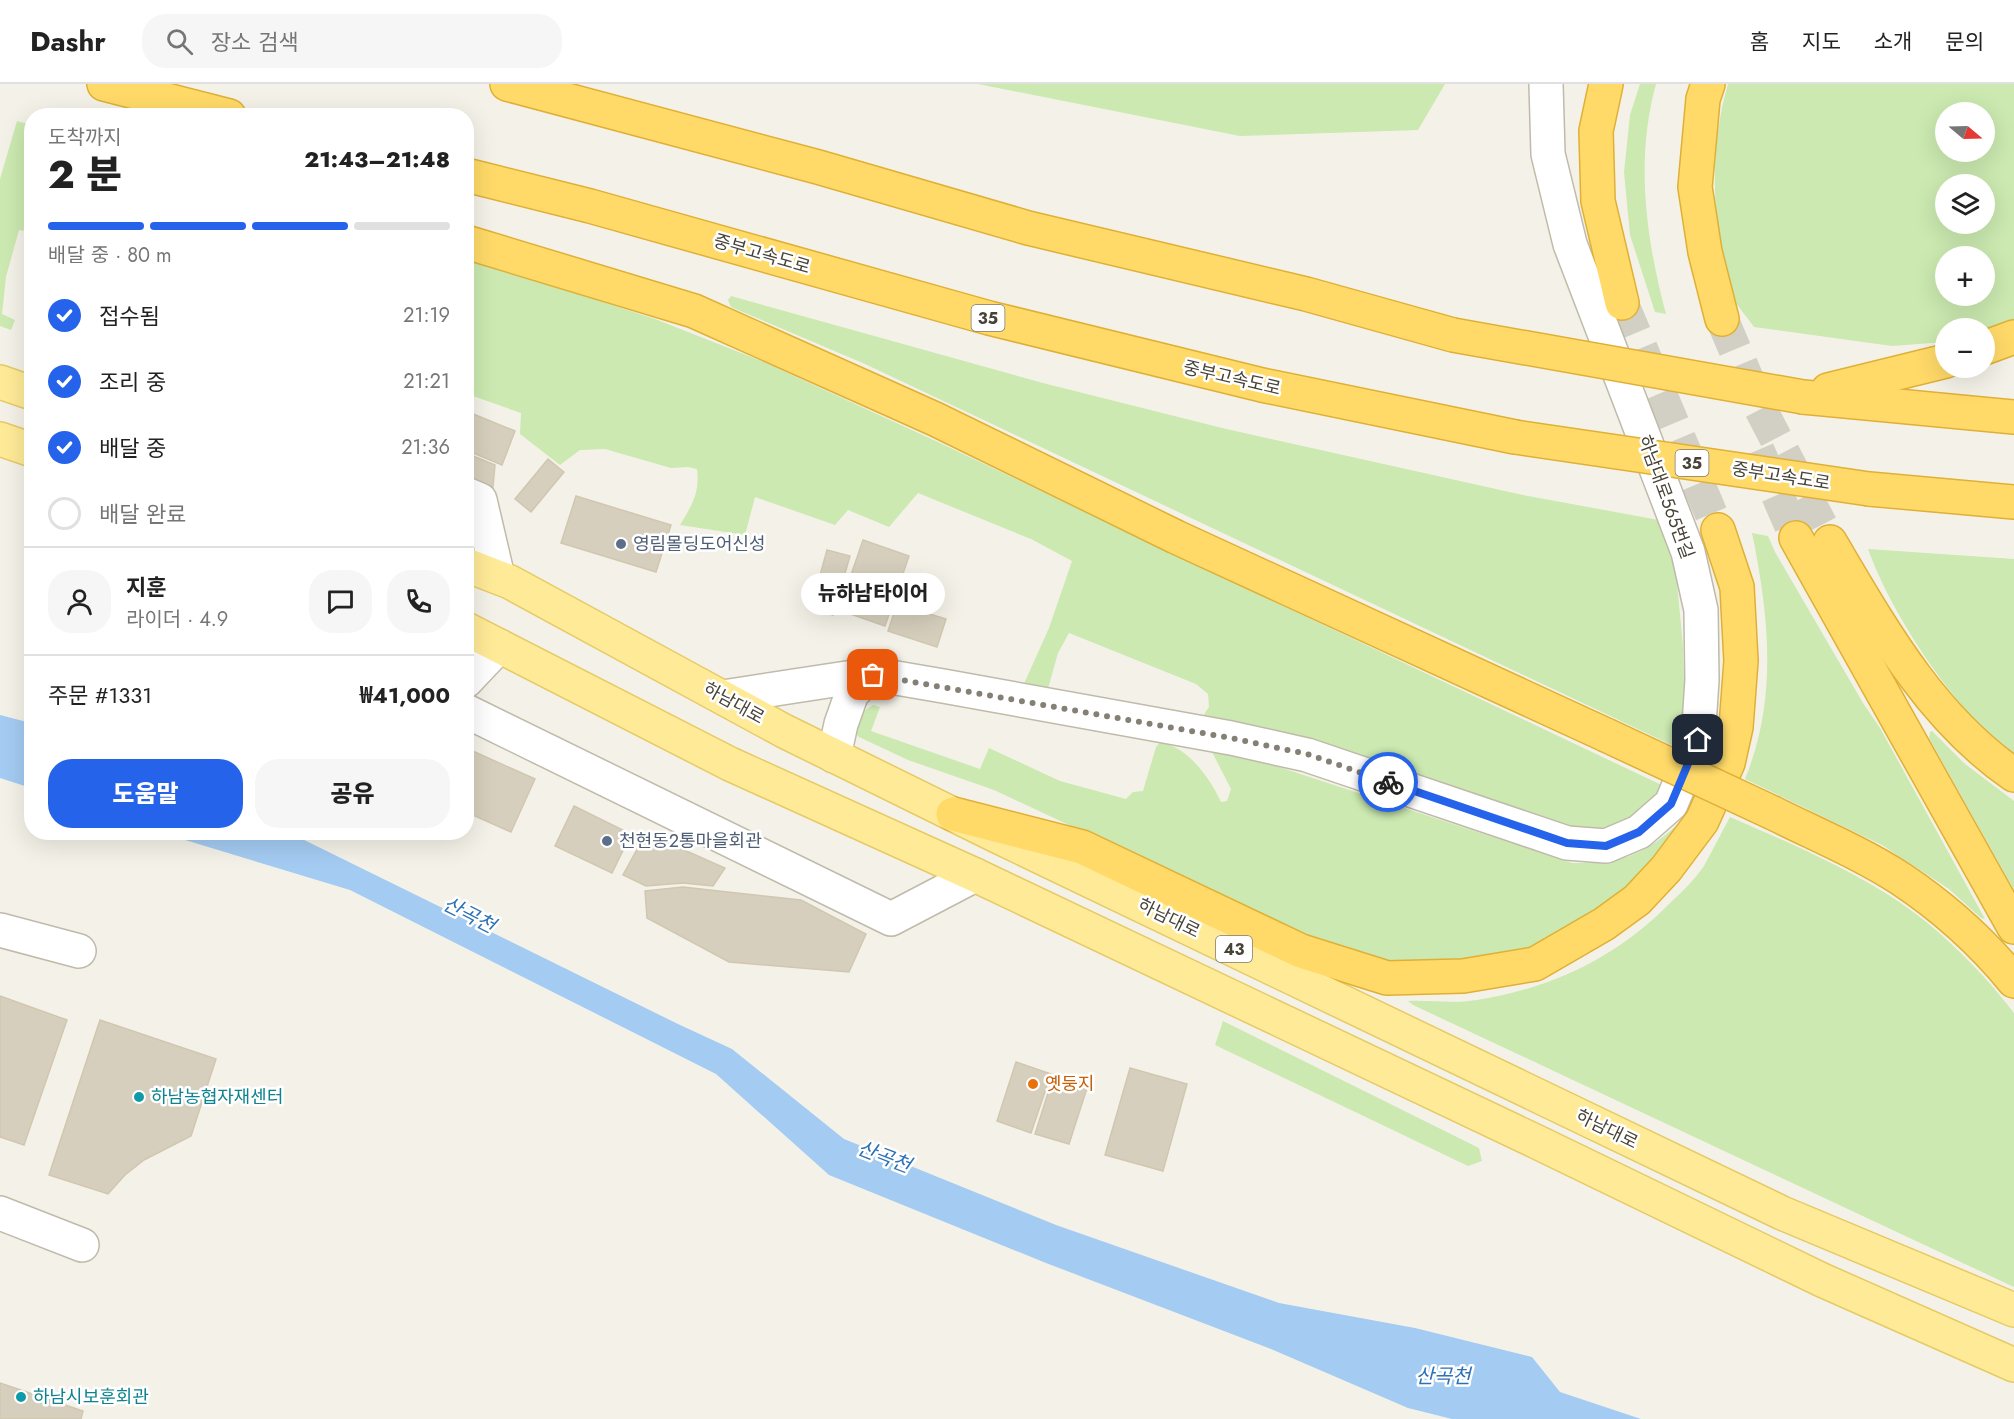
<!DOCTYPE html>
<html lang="ko">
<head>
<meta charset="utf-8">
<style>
	:root { --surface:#fff; --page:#f6f6f6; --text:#222; --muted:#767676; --line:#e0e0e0; --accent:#2563eb }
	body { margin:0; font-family:Jost,"Noto Sans KR",sans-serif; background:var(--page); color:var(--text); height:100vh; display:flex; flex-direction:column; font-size:22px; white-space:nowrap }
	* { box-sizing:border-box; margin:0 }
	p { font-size:20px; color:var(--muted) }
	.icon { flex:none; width:33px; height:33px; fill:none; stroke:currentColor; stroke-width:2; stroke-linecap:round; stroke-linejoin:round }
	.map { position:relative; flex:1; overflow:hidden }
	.details { position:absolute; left:24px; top:24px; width:450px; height:732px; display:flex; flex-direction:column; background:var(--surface); border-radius:24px; box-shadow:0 6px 24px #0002 }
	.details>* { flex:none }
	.needle { width:39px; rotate:109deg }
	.tools { position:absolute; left:1935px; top:18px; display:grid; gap:12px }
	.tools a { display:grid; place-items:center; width:60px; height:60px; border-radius:50%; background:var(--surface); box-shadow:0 6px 24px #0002; font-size:30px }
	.pin { position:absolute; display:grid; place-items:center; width:51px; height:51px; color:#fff; margin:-26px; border-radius:12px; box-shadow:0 3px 9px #0006 }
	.courier { position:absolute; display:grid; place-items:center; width:60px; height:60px; margin:-30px; border:4px solid #2563eb; border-radius:50%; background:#fff; color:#222; box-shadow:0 2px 8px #0007 }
	.bubble { position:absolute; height:42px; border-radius:21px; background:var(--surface); box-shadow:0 6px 24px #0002; font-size:20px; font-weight:800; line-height:42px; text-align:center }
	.head em { font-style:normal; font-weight:800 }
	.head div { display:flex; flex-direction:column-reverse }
	.head { display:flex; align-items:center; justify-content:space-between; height:102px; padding:0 24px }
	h1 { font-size:39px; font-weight:800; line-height:45px }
	.bar { display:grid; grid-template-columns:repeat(4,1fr); gap:9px 6px; align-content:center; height:72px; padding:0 24px }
	.bar i { height:8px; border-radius:4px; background:var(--line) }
	.bar .current { background:var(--accent) }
	.bar p { grid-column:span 4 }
	.line { display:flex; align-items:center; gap:15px; padding:0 24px; border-top:2px solid var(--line) }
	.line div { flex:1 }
	.round { display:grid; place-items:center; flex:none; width:63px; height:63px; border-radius:24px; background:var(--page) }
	ol { padding:0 24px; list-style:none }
	li { display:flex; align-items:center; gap:18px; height:66px }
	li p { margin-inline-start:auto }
	li .icon { padding:6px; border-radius:50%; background:var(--accent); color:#fff; stroke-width:4 }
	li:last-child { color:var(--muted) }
	li i { width:33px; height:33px; border:3px solid var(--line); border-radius:50% }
	.primary-button { display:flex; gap:12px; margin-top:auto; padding:12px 24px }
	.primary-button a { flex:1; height:69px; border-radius:24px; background:var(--accent); color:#fff; font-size:24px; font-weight:800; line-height:69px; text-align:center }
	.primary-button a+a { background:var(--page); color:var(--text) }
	header { display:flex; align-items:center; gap:36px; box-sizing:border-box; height:84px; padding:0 30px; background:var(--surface); border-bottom:2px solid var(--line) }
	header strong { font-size:28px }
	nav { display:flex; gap:33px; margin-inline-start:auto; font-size:21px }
	.search { width:420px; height:54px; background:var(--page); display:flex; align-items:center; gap:15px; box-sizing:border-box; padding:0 21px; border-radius:24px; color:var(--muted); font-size:22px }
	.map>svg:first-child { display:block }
</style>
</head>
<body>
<header>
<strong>Dashr</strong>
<div class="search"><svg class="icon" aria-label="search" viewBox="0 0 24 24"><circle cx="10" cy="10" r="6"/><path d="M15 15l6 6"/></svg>장소 검색</div>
<nav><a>홈</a><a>지도</a><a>소개</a><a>문의</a></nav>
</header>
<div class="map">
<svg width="2014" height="1335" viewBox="0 0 2014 1335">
	<rect width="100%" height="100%" fill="#f4f2e8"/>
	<g fill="#cbe9b0" fill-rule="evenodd">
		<path d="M978 0H1445L1418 46 1240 52Z"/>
		<path d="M1640 0H1656C1635 76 1646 155 1666 230L1655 228 1630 151 1624 88 1630 31Z"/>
		<path d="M1728 0H2014V239L1985 248 1984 244H1946L1945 258 1892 262 1754 243C1747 233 1738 223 1732 213 1728 206 1727 195 1725 186 1711 129 1711 57 1728 0ZM1946 28H1984V68H1946ZM1946 100H1984V140H1946ZM1946 172H1984V212H1946Z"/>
		<path d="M17 37 31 41 32 148 19 146 6 193 2 230 15 236 11 246 0 242V95Z"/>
		<path d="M466 174 655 235 759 276 938 358 1670 705 1664 717 1609 748 1580 745 1201 635 1209 623 1208 610 1196 600 1069 549 1058 569 1047 608 1023 602 1049 544 1072 477 1031 455 918 409 889 443 848 426 835 441 755 413 745 451 680 441C692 421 700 409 697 385L688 383 671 384 605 365 580 366 560 381 520 350 521 329 473 312 470 318 467 316Z"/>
		<path d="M731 212 1043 299 1222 344 1523 411 1664 437 1674 468 1683 562 1685 633 1678 664 865 280 731 223 728 216Z"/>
		<path d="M1752 449 1768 452 1775 468 1863 619 1880 644 1985 835 1981 834 1949 805 1882 761 1745 695C1778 615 1769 532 1752 449Z"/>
		<path d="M1868 465 2014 475V671C1957 631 1891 530 1868 465Z"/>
		<path d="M873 621 880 623 871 647 980 685 989 664 1060 697 1126 715 1133 708 1143 707 1156 663 1160 658C1188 663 1210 694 1221 718L1227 717 1231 705 1212 668 1218 667 1267 679 1572 779C1620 779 1642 773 1678 740L1649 782 1602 827 1532 864 1496 874 1423 879 1381 875 1316 857 994 706 908 676 859 653 855 649 861 629Z"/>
		<path d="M1932 647 1965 680 2014 717V806L1929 654 1930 648Z"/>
		<path d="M1730 733C1794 761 1870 793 1925 837 1958 864 1988 895 2014 929V1203L1413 921 1408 917C1431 916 1453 920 1477 916 1552 904 1616 874 1670 819 1682 808 1695 795 1704 782 1713 766 1721 749 1730 733Z"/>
		<path d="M1223 937 1479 1064 1482 1077 1468 1082 1215 961Z"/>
	</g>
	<g fill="#a4cbf2">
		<path d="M0 631 31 639V704L0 694Z"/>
		<path d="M162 749H290L678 940 732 965 844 1055 1056 1141 1279 1219 1415 1244 1532 1273 1560 1308 1641 1335H1452L1408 1324 1271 1265 1046 1179 829 1091 716 990 350 806Z"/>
	</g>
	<g fill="#d6cfbd" stroke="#d1c7b0" stroke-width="1.5">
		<path d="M466 327 515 347 502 381 466 366Z"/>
		<path d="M466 369 495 381 490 433 466 425Z"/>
		<path d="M548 375 564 388 531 428 515 415Z"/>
		<path d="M576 412 671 441 656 488 561 459Z"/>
		<path d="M863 456 909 472 885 542 839 526Z"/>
		<path d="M827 466 850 472 833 531 811 524Z"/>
		<path d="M897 520 946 535 937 563 888 547Z"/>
		<path d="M466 664 535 695 511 748 466 728Z"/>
		<path d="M574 722 631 750 612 789 555 762Z"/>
		<path d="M646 749 725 784 713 802 683 799 646 802 623 791Z"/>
		<path d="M683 803 801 816 866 850 849 888 729 878 647 834 645 807Z"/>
		<path d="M0 912 67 936 24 1061 0 1053Z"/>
		<path d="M100 936 216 975 191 1052 144 1076 125 1091 108 1110 49 1091Z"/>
		<path d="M1016 978 1051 990 1031 1049 997 1037Z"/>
		<path d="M1130 984 1187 1000 1163 1087 1105 1071Z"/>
		<path d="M1054 990 1088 1001 1069 1060 1035 1050Z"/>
		<path d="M0 1299 83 1327 81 1335H0Z"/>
	</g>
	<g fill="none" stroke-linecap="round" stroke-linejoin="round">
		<g stroke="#d2cfc5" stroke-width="33" stroke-dasharray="33 16" stroke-linecap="butt">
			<path d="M1622 219 1718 446"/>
			<path d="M1722 235 1759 322 1830 458"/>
			<path d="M1758 366 1796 454"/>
		</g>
		<defs>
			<g id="minor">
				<path d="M466 410 480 416 498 493"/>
				<path d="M466 597 499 562"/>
				<path d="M723 613 873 590 943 602 1231 654 1307 671 1567 759 1606 762 1639 748 1671 720 1698 656 1702 596 1701 526 1688 468 1570 160 1548 70 1546 0"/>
				<path d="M466 627 891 835 975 791"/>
				<path d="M834 672 841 640 852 609 873 590"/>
				<path d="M0 846 79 867"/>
				<path d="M0 1129 82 1161"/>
			</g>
			<g id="major">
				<path d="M0 298 32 309"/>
				<path d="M0 355 32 366"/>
				<path d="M466 481 510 498 784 647 999 753 1782 1129 2014 1226"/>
				<path d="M466 545 730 680 975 791 1537 1058 1822 1196 2014 1281"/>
			</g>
			<g id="highway">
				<path d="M104 0 229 32"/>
				<path d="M507 0 818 83 1028 144 1306 210 1453 251"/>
				<path d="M1606 0 1596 47 1598 117 1622 219"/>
				<path d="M1708 0 1703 15 1695 103 1705 168 1722 235"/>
				<path d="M466 91 590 122 989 234 1262 301 1515 353"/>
				<path d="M466 158 694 227 935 335 1176 453 1606 651"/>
				<path d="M1984 264 2014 253"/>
				<path d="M1828 306 1946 277"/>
				<path d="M1803 313 2014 333"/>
				<path d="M1869 405 2014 418"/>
				<path d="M1796 454 2014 843"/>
				<path d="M1830 458C1881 544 1930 633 2014 691"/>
				<path d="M1773 729C1815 750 1861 769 1901 795 1943 823 1982 858 2014 897"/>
				<path d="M953 730 1082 763 1301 867 1387 894 1463 892 1535 880 1604 840 1637 816 1666 785 1702 737 1728 679 1736 643 1741 577 1737 503 1718 446"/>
			</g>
		</defs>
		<use href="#minor" stroke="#c0baaa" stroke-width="36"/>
		<use href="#major" stroke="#e6ca65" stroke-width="36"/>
		<use href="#highway" stroke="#e0b036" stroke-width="36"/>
		<use href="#minor" stroke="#fff" stroke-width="33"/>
		<use href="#major" stroke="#ffea97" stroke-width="33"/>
		<use href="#highway" stroke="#ffda69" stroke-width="33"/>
		<defs>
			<g id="highway-bridge">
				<path d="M1453 251 1803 313"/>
				<path d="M1515 353 1869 405"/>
				<path d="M1606 651 1773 729"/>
			</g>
		</defs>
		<use href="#highway-bridge" stroke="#e0b036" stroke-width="36" stroke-linecap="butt"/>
		<use href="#highway-bridge" stroke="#ffda69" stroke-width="33"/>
	</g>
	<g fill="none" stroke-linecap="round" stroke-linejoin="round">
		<path stroke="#848075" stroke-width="6" stroke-dasharray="0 10.8" d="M873 591 1231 654 1307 670 1388 698"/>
		<path stroke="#2563eb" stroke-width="8" d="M1388 698 1567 759 1606 762 1639 748 1671 720 1698 656"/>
	</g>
	<g fill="#5c6f8a" stroke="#fff" stroke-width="2">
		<circle cx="621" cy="460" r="6"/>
		<circle cx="607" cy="757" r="6"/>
	</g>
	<circle fill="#e8710a" stroke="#fff" stroke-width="2" cx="1033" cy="1000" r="6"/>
	<g fill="#0f9aa8" stroke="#fff" stroke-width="2">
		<circle cx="139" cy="1013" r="6"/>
		<circle cx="21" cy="1313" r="6"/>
	</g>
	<g text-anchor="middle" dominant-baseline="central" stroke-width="5" stroke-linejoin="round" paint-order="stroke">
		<g fill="#fff" stroke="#7f7b73" stroke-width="1.5">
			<rect x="971.5" y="221" width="33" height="26" rx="4.5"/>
			<rect x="1675.5" y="366" width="33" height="26" rx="4.5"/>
			<rect x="1216" y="852" width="36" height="26" rx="4.5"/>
		</g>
		<g font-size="16" font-weight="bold" fill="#484337">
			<text x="988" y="234">35</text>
			<text x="1692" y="379">35</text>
			<text x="1234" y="865">43</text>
		</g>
		<g font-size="18" fill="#484337" stroke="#fff">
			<text transform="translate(762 170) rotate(16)">중부고속도로</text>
			<text transform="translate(1232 294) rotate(13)">중부고속도로</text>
			<text transform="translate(1781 392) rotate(9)">중부고속도로</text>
			<text transform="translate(1666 413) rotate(70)">하남대로565번길</text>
			<text transform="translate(734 619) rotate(29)">하남대로</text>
			<text transform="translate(1169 834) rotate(26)">하남대로</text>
			<text transform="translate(1607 1045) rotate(26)">하남대로</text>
		</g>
		<g font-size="18" fill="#4e5e75" stroke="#fff" text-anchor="start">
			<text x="633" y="460">영림몰딩도어신성</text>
			<text x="619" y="757">천현동2통마을회관</text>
		</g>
		<g font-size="18" fill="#c56008" stroke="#fff" text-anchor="start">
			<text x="1045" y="1000">옛둥지</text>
		</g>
		<g font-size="18" fill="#0d838f" stroke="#fff" text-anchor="start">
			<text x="151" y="1013">하남농협자재센터</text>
			<text x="33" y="1313">하남시보훈회관</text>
		</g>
		<g font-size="20" font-style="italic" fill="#2d71b6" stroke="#fff">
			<text transform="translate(469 831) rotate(27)">산곡천</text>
			<text transform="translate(884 1073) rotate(21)">산곡천</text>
			<text x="1443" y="1292">산곡천</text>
		</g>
	</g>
</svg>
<div class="tools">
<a><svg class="needle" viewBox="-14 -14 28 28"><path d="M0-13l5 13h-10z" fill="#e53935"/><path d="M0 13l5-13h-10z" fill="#767676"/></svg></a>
<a><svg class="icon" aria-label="layers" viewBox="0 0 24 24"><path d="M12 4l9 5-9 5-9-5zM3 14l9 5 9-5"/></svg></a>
<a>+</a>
<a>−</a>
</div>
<div class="pin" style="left:873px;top:591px;background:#ea580c"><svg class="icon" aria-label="bag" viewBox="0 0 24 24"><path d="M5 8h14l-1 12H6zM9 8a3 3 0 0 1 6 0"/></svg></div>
<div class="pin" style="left:1698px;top:656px;background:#1f2937"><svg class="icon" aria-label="home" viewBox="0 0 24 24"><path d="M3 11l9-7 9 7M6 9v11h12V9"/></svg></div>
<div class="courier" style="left:1388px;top:698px"><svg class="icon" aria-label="bike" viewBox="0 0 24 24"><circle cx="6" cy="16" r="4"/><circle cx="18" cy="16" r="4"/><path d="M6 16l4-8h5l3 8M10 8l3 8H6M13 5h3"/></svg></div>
<div class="bubble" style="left:801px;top:489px;width:144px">뉴하남타이어</div>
<section class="details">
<div class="head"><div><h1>2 분</h1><p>도착까지</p></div><em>21:43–21:48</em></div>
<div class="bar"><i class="current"></i><i class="current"></i><i class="current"></i><i></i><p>배달 중 · 80 m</p></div>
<ol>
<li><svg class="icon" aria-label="check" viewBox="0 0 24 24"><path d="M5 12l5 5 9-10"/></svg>접수됨<p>21:19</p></li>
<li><svg class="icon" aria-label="check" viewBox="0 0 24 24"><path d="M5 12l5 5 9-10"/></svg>조리 중<p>21:21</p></li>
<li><svg class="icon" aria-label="check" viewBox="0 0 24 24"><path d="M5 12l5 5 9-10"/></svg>배달 중<p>21:36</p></li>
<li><i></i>배달 완료</li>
</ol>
<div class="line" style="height:108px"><a class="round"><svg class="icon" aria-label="person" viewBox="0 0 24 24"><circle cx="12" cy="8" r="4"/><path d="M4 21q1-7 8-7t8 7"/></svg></a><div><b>지훈</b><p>라이더 · 4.9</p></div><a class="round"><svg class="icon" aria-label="chat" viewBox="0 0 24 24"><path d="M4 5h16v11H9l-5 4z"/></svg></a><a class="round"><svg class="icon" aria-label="phone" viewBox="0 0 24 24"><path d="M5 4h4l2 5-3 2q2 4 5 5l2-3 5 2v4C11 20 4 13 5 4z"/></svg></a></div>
<div class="line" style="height:78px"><div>주문 #1331</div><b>₩41,000</b></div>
<div class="primary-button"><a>도움말</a><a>공유</a></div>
</section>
</div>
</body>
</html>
